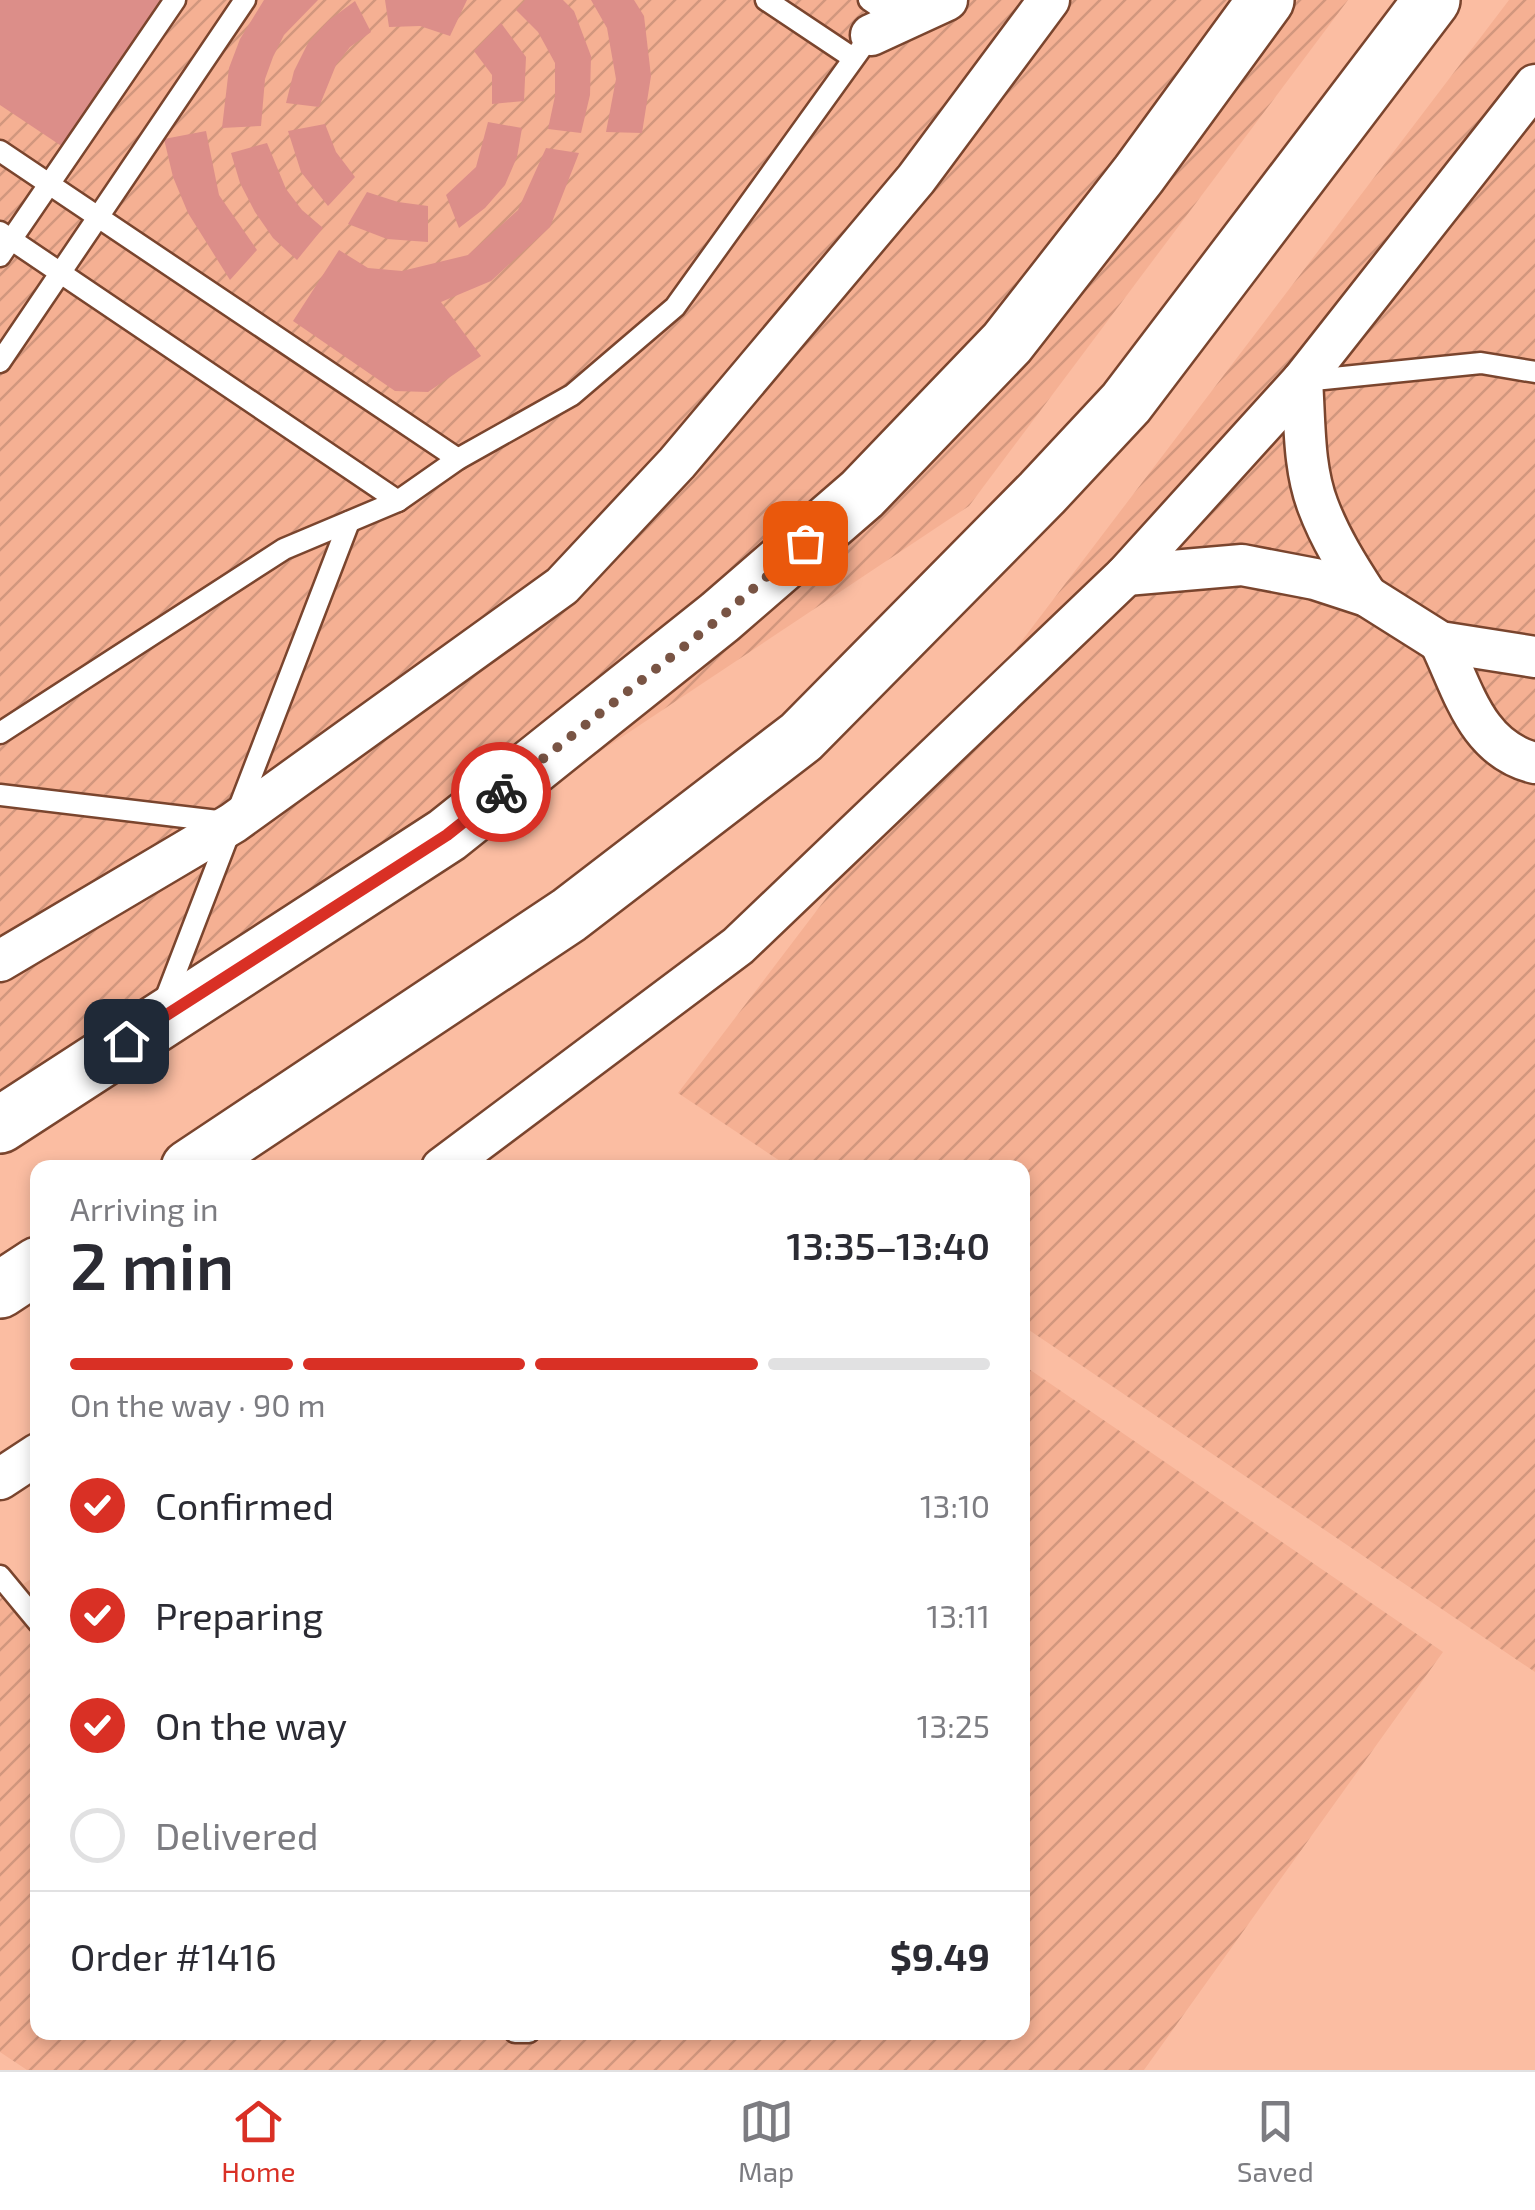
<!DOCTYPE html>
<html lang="en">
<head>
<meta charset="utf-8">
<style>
	:root { --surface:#fff; --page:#f2f2f3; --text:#2b2b33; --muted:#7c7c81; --line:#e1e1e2; --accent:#d93025 }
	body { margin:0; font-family:"Exo 2",sans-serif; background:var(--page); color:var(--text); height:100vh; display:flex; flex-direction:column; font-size:38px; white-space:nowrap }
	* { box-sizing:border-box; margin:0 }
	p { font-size:32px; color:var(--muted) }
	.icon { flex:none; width:55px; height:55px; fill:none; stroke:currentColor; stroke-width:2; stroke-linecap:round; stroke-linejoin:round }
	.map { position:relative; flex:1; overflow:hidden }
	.side { position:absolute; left:30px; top:1160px; width:1000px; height:880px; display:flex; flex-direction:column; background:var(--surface); border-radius:20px; box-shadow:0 5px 15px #0003 }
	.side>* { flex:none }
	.pin { position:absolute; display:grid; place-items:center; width:85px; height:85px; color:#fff; margin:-42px; border-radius:20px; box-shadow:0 5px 15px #0006 }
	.courier { position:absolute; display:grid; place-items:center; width:100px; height:100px; margin:-50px; border:8px solid #d93025; border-radius:50%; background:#fff; color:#222; box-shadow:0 2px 12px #0007 }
	.headline em { font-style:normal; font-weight:600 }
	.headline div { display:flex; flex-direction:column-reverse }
	.headline { display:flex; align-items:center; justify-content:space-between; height:170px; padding:0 40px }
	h1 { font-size:65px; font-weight:600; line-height:75px }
	.bar { display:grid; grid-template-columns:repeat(4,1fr); gap:15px 10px; align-content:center; height:120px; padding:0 40px }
	.bar i { height:12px; border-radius:8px; background:var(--line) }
	.bar .on { background:var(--accent) }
	.bar p { grid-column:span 4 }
	.line { display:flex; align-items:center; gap:25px; padding:0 40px; border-top:2px solid var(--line) }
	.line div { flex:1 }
	ol { padding:0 40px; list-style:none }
	li { display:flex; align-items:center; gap:30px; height:110px }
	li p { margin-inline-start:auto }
	li .icon { padding:10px; border-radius:50%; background:var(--accent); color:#fff; stroke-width:4 }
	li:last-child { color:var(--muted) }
	li i { width:55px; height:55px; border:5px solid var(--line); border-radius:50% }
	.tabs { display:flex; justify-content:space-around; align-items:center; height:140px; border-top:2px solid var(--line); background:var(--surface); font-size:28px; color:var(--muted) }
	.tabs a { display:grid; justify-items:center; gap:5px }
	.tabs .on { color:var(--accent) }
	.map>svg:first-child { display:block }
</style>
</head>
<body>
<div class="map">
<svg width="1535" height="2070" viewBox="0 0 1535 2070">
	<defs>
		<pattern id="industrial-furrows" width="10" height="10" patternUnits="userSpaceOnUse" patternTransform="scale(2.5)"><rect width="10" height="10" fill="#f5b093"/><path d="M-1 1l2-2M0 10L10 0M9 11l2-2" fill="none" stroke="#d2977e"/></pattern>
	</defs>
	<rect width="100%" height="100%" fill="#fbbda2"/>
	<g fill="url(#industrial-furrows)">
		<path d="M0 0H1348L969 506 0 1151Z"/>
		<path d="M1509 0H1535V1672L1023 1326 1022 1168 789 1167 678 1093Z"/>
		<path d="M1023 1365 1443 1652 1144 2070H27L0 2052V1599L37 1575 38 2032H1022Z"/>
	</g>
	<g fill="#dc8e89">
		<path d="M0 0H163L63 147 0 105Z"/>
		<path d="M264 0H318L284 35 273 57 265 79 261 126 222 128 229 68 240 39Z"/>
		<path d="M385 0H467L450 36 420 26 389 27Z"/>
		<path d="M525 0H563L574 11 591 56 590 95 581 133 548 129 555 96V63L538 32 516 10Z"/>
		<path d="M591 0H634L644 16 651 76 642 133 606 132 616 79 607 28Z"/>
		<path d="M355 1 371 32 350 47 336 65 319 107 286 103 294 71 308 43 328 21Z"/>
		<path d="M501 23 526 57 524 101 492 104V75L474 51Z"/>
		<path d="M488 122 522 128 517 157 505 185 485 208 459 228 446 195 476 167Z"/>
		<path d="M325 124 336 152 355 177 328 206 301 172 288 131Z"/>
		<path d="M206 131 219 195 257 250 230 280 188 213 173 177 164 139Z"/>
		<path d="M267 143 286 189 302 210 323 228 297 260 273 238 255 212 240 183 231 153Z"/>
		<path d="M546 148 579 153 550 227 491 281 441 302 481 356 428 392 395 391 293 321 339 250 368 268 402 271 468 255 518 210Z"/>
		<path d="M367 192 398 202 428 206V242L387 239 348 224Z"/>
	</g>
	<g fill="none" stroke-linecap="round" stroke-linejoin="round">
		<defs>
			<g id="lane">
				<path d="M766 0 853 58"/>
				<path d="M869 0 888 13"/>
				<path d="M0 151 458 459"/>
				<path d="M0 232 398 501"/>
				<path d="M0 256 175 0"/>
				<path d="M0 362 245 0"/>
				<path d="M1304 381 1481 363 1535 372"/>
				<path d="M0 733 284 549 398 501 458 459 572 395 675 307 896 0"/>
				<path d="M0 795 226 822"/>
				<path d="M163 1005 349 522"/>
				<path d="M0 1576 38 1622"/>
				<path d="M515 2032H529"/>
			</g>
			<g id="street">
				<path d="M871 35 947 0"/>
				<path d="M1302 381C1305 422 1303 467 1318 506 1330 538 1348 567 1367 596"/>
				<path d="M1126 575 1242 565 1315 579 1367 596 1440 642 1535 657"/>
				<path d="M1440 642C1464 692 1477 749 1535 763"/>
				<path d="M0 961 233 823 562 586 677 463 916 179 1049 0"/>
				<path d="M442 1168 738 946 1126 575 1302 381 1535 85"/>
				<path d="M0 1479 38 1454"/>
			</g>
			<g id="highway">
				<path d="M0 1125 447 835 720 617 862 494 1007 343 1139 174 1266 0"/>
				<path d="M189 1168 569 915 801 737 1042 493 1126 403 1432 0"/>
				<path d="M0 1290 38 1265"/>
			</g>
		</defs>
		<use href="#lane" stroke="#7a452e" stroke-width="25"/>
		<use href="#street" stroke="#7a452e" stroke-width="45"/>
		<use href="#highway" stroke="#7a452e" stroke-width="60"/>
		<use href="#lane" stroke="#fff" stroke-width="20"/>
		<use href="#street" stroke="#fff" stroke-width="40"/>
		<use href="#highway" stroke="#fff" stroke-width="55"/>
	</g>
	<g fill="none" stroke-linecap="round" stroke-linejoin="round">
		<path stroke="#795444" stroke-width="10" stroke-dasharray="0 18" d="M501 792 720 618 805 543"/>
		<path stroke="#d93025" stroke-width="12" d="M126 1041 447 835 501 792"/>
	</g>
</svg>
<div class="pin" style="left:805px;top:543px;background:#ea580c"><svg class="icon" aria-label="bag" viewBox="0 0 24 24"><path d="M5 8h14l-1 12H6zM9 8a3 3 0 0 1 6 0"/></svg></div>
<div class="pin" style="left:126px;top:1041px;background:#1f2937"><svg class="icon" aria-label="home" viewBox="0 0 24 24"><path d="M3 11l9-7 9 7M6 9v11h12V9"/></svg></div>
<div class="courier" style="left:501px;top:792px"><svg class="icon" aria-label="bike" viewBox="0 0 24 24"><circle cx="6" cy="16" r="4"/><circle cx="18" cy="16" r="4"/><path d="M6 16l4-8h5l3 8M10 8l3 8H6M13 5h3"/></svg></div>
<section class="side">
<div class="headline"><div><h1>2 min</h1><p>Arriving in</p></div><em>13:35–13:40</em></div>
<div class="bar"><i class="on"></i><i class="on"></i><i class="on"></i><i></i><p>On the way · 90 m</p></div>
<ol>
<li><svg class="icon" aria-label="check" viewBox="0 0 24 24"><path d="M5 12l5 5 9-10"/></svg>Confirmed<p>13:10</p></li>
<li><svg class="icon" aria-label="check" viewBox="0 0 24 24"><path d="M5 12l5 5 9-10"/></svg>Preparing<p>13:11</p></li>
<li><svg class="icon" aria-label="check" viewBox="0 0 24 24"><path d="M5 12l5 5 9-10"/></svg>On the way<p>13:25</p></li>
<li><i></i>Delivered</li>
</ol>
<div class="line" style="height:130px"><div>Order #1416</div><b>$9.49</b></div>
</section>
</div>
<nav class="tabs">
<a class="on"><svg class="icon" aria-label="home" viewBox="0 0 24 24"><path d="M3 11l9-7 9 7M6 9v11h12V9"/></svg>Home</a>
<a><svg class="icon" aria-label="map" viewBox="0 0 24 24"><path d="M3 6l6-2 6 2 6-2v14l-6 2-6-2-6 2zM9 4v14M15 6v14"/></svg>Map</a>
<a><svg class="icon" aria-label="saved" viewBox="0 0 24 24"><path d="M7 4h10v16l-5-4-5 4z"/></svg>Saved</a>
</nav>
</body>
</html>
